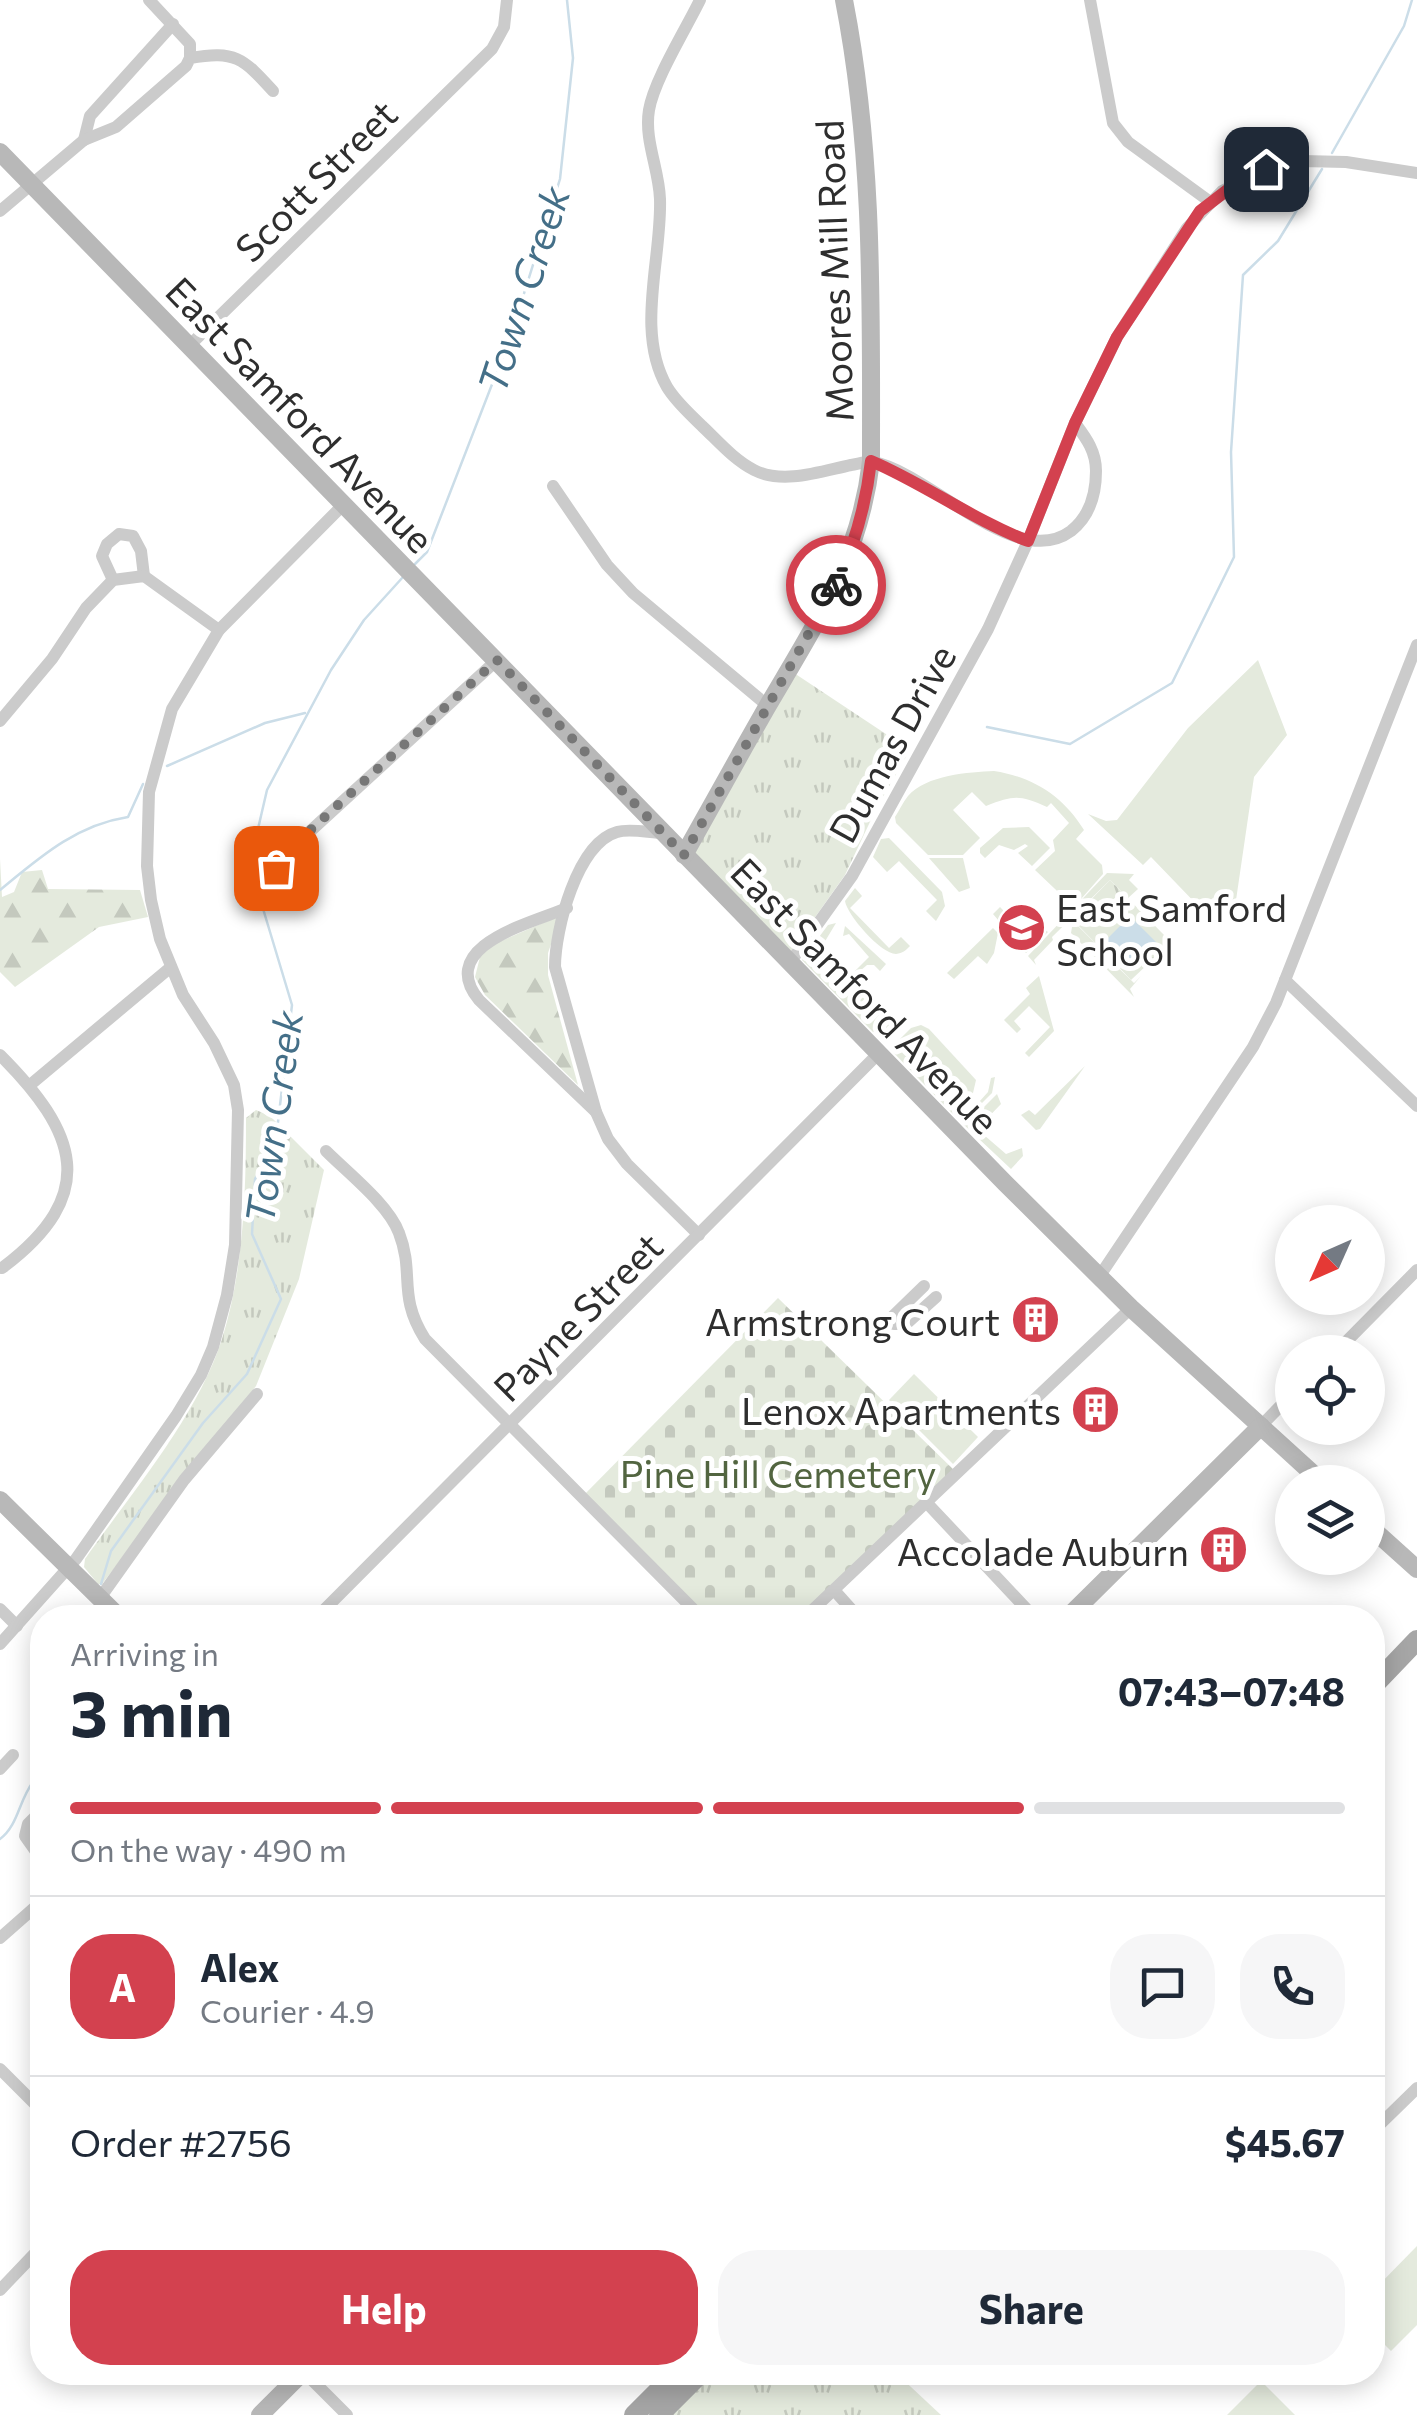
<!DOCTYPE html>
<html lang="en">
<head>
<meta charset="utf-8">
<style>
	:root { --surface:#fff; --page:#f6f6f7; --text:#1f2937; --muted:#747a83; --line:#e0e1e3; --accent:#d3414f }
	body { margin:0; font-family:Commissioner,sans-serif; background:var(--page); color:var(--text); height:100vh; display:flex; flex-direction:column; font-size:38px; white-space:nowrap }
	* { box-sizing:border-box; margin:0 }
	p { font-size:32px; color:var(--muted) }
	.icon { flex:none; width:55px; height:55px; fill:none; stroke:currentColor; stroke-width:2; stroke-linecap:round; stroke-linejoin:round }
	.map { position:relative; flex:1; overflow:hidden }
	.details { position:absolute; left:30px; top:1605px; width:1355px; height:780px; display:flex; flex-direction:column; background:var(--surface); border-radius:40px; box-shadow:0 5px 25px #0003 }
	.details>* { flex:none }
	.needle { width:65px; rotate:225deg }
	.controls { position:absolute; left:1275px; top:1205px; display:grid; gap:20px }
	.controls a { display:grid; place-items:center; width:110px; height:110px; border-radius:50%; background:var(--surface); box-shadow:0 5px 25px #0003; font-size:50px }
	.pin { position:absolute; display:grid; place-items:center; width:85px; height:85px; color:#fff; margin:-42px; border-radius:20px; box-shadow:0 5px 15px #0006 }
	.courier { position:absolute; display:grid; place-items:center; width:100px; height:100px; margin:-50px; border:8px solid #d3414f; border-radius:50%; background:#fff; color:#222; box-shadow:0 2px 12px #0007 }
	.head em { font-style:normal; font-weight:700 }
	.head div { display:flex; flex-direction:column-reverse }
	.head { display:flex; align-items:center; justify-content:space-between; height:170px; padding:0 40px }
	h1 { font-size:65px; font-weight:700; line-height:75px }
	.bar { display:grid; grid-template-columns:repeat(4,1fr); gap:15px 10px; align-content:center; height:120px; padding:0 40px }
	.bar i { height:12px; border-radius:8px; background:var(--line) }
	.bar .on { background:var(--accent) }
	.bar p { grid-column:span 4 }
	.line { display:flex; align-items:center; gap:25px; padding:0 40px; border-top:2px solid var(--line) }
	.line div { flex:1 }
	.round { display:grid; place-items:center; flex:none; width:105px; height:105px; border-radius:40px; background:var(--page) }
	.button { display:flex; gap:20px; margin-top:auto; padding:20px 40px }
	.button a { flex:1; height:115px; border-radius:40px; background:var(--accent); color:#fff; font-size:40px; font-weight:700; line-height:115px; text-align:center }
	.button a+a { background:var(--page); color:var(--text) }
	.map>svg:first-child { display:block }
</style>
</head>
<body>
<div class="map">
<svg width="1417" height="2415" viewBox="0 0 1417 2415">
	<defs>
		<pattern id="forest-firs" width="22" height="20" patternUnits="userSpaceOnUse" patternTransform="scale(2.5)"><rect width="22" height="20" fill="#e4eadd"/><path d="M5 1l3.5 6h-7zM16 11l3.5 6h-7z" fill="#c4c9be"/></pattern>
		<pattern id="cemetery-stones" width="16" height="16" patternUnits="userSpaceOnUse" patternTransform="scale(2.5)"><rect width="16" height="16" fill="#e4eadd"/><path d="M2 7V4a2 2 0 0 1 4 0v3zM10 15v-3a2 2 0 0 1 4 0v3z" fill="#c4c9be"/></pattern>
		<pattern id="park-tufts" width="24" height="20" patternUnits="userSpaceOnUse" patternTransform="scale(2.5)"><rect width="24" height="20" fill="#e4eadd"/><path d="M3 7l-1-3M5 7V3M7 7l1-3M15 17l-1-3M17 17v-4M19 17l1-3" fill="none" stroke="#c4c9be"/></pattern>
	</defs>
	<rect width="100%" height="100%" fill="#fff"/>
	<g fill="#e4eadd">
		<path d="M1258 660 1287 735 1254 777 1235 907 1217 904 1203 911 1151 857 1143 865 1088 814 1106 821 1117 820 1188 728Z"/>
		<path d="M994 771C1033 777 1063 796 1084 830L1076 839 1102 865 1103 874 1074 907 1035 870 1055 851 1053 840 1069 823 1051 803 1047 807C1019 795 1015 795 986 806L972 792 953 810 980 838 963 855H928L896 823 895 817C899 811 903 802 908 796 926 775 969 772 994 771Z"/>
		<path d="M1029 827 1050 848 1032 866 1018 853 1028 846 1025 844 1014 850 999 845 985 858 980 853V848L1003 828Z"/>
		<path d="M889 838 942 892 945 906 936 921 926 911 937 900 899 861 887 872 873 857 881 839Z"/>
		<path d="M929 858H963L970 888 959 892Z"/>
		<path d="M1107 873 1134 874 1129 880 1138 889 1128 898 1110 880 1052 937 1053 940 1034 960 1036 965 1028 956Z"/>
		<path d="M855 888 862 896 850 908 889 948 901 937 910 946C905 951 903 953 896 954 881 954 847 915 845 901Z"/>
		<path d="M1000 907 1033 941 1045 930 1048 932 1026 953 993 914Z"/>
		<path d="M1073 921 1098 946 1095 953 1104 961 1108 958 1134 983 1141 976 1130 989 1134 997 1071 933Z"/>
		<path d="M836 923 818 953 845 981 869 957 849 934 843 936 845 926 886 964 880 971 874 965H867L854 976V985L892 1023 882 1033 873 1032 802 960 828 925Z"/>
		<path d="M993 928 998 933 994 953 987 964 978 956 954 979 947 973Z"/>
		<path d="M1039 976 1054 1031 1029 1057 1025 1053 1050 1027 1029 1006 1014 1021 1021 1029 1017 1033 1004 1020 1030 994 1026 988Z"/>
		<path d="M921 1025 929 1029 976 1080 973 1093 953 1114 890 1049 911 1028Z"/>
		<path d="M1085 1066 1040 1129 1036 1130 1021 1115 1029 1110 1035 1115Z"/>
		<path d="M995 1077 992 1093 970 1115 973 1118 997 1094 1001 1104 977 1129 1006 1154 1022 1148 1023 1156 1011 1169 961 1122 988 1092 991 1078Z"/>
		<path d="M914 1374 978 1437 953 1464 889 1400Z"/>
		<path d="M1417 2246V2325L1391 2351 1373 2333V2291Z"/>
		<path d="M1261 2381 1295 2415H1227Z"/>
	</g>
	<g fill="url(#forest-firs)">
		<path d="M0 859 2 897 14 892 22 872 42 870 48 889 140 890 148 917 99 927 15 987 0 972Z"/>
		<path d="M561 915 548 953V975L578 1085 485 995 475 977 481 953 492 945Z"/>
	</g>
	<path fill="url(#cemetery-stones)" d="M778 1298 957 1473 804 1617H702L582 1497Z"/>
	<g fill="url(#park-tufts)">
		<path d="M794 673 910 750 877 807 845 875 791 951 692 852Z"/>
		<path d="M1110 880 1165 936 1167 946 1131 980 1072 919Z"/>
		<path d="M256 1110 270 1116 324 1170 299 1279 256 1386 102 1584H98L84 1567 85 1559C132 1492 197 1417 222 1339 244 1269 246 1191 246 1118Z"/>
		<path d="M710 2372 896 2373 941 2415H665Z"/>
	</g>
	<path fill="#cbdde8" d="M1130 916 1158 944 1132 969 1105 941Z"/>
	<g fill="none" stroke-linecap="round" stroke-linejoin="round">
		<g stroke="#cbdde8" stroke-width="2.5">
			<path d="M1332 153 1404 26 1412 0"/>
			<path d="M415 564 427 552 510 338 560 179 573 58 567 0"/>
			<path d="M987 727 1070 744 1172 683 1234 557 1231 452 1243 275 1278 241 1322 169"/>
			<path d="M167 766 265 723 305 713"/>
			<path d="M0 890C40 857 76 825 128 817L143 784"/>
			<path d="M101 1584 111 1551 203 1423 247 1374 281 1299 252 1234 255 1179 275 1147 292 1005 261 902 254 846 267 790 331 670 364 620 403 577"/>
			<path d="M96 1615 97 1618"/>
			<path d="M37 1776 42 1769"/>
			<path d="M0 1839C18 1826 19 1800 33 1782"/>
		</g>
		<g stroke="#cbcbcb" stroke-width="12">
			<path d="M149 0 190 44V58"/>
			<path d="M700 0C686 29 654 80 649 110 644 140 659 169 660 199 662 259 635 331 667 387 676 402 690 414 702 426 718 441 734 460 754 470 783 485 822 471 851 465 858 464 867 461 873 462 931 473 1016 572 1071 531 1090 516 1096 494 1096 471 1096 451 1086 438 1075 423L1117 337 1187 228 1222 191 1266 169 1302 161 1346 162 1417 173"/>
			<path d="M1090 0 1113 123 1128 142 1209 201"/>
			<path d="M84 140 90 116 173 24"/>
			<path d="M0 211 84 140 116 127 186 66 190 58C235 50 243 58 273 91"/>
			<path d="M189 346 492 49 504 27 507 0"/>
			<path d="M553 486 607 565 633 593 768 706"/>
			<path d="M113 580 102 556 107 544 119 534 133 536 141 551 144 576"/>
			<path d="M0 721 52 659 86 608 113 580 144 576 219 630"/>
			<path d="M664 833C650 833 630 828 617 832 577 843 555 930 555 967L596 1112 608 1139 627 1164 699 1235"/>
			<path d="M305 836 497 660"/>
			<path d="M305 836 285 865 276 869 271 860Z"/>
			<path d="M567 908C531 923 435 946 479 1000L596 1112"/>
			<path d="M789 964 852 876 988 629 1028 541 1075 423"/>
			<path d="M1285 980 1417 1106"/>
			<path d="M0 1055C77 1132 101 1194 2 1268"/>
			<path d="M30 1085 171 967"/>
			<path d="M326 1151C348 1173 389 1205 399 1233 415 1274 397 1295 425 1339L702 1618"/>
			<path d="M1099 1277 1253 1047 1276 1003 1417 645"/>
			<path d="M924 1286 891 1318 894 1324H906L936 1297"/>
			<path d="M1336 1352 1417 1270"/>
			<path d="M1261 1426 1292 1394"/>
			<path d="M926 1502 1035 1618"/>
			<path d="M834 1590 859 1618"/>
			<path d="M100 1598 184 1480 257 1394"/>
			<path d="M0 1609 17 1626"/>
			<path d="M316 1618 878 1054"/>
			<path d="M804 1618 1131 1308"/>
			<path d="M0 1644 76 1559 176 1416 201 1375 213 1347 227 1295 235 1245 238 1110 234 1085 214 1043 183 995 160 939 151 900 147 866 149 792 172 709 219 630 344 504"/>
			<path d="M0 1769 13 1755"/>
			<path d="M42 1810 28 1824 25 1836 42 1860"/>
			<path d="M0 1938 42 1901"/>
			<path d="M0 2069 42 2111"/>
			<path d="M1372 2132 1417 2088"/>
			<path d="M0 2290 42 2246"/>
			<path d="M304 2372 347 2415"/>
		</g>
		<g stroke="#b8b8b8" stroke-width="18">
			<path d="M0 152 1005 1183 1131 1308 1322 1482"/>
			<path d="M684 855C712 805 739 756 767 707 815 625 860 558 871 461 871 306 874 153 844 0"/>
			<path d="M0 1500 120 1618"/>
			<path d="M1368 1525 1417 1569"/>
			<path d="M1067 1618 1261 1426"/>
			<path d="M260 2415 303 2372"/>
		</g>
		<g stroke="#a6a6a6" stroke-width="20">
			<path d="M1372 1687 1417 1640"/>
			<path d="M634 2415 677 2372"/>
			<path d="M659 2415 702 2372"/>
		</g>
	</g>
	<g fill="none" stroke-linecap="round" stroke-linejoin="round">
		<path stroke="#777" stroke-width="10" stroke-dasharray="0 18" d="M276 868 285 865 304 836 497 660 684 855 836 585"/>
		<path stroke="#d3414f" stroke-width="12" d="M836 585C855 544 866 505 871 461 925 484 973 520 1028 541L1075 423 1117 337 1200 211 1243 178 1266 169"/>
	</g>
	<defs>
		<symbol id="school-disc" viewBox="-11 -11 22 22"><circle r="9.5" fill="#d3414f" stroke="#fff"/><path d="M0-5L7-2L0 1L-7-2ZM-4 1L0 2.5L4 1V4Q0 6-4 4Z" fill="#fff"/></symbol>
		<symbol id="building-disc" viewBox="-11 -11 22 22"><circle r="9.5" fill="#d3414f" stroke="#fff"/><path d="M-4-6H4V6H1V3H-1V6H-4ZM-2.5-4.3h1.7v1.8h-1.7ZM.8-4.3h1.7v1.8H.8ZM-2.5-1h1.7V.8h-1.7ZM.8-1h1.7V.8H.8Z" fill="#fff"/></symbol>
	</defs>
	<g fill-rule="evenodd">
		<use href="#school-disc" x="994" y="900" width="55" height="55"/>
		<use href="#building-disc" x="1008" y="1292" width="55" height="55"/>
		<use href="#building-disc" x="1068" y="1382" width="55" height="55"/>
		<use href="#building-disc" x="1196" y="1522" width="55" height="55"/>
	</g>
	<g text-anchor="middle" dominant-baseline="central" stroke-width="10" stroke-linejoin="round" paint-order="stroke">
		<g font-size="38" fill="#2e2e2e" stroke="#fff">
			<text transform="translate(315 180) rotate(-45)">Scott Street</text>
			<text transform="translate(833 271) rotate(-92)">Moores Mill Road</text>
			<text transform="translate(301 414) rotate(46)">East Samford Avenue</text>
			<text transform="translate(891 743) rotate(-61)">Dumas Drive</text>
			<text transform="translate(866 995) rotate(46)">East Samford Avenue</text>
			<text transform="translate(577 1316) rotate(-45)">Payne Street</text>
		</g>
		<g font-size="38" fill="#2e2e2e" stroke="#fff" text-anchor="end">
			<text x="1056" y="906" text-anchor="start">East Samford<tspan x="1056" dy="44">School</tspan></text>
			<text x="1000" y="1320">Armstrong Court</text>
			<text x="1061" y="1409">Lenox Apartments</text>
			<text x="1189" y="1550">Accolade Auburn</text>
		</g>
		<g font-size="38" fill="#526540" stroke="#fff">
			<text x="778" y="1472">Pine Hill Cemetery</text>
		</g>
		<g font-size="40" font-style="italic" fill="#446f88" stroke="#fff">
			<text transform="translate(522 289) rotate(-72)">Town Creek</text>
			<text transform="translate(272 1117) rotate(-82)">Town Creek</text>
		</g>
	</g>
</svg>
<div class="controls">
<a><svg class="needle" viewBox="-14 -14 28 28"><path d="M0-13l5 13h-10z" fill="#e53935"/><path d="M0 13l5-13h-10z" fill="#747a83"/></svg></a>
<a><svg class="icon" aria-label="locate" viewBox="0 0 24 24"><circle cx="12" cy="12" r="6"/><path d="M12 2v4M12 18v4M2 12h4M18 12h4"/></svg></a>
<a><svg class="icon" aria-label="layers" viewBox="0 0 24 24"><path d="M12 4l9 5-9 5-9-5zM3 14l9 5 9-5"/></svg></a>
</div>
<div class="pin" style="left:276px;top:868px;background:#ea580c"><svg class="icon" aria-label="bag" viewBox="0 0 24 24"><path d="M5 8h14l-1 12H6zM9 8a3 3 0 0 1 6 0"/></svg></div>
<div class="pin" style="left:1266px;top:169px;background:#1f2937"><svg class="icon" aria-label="home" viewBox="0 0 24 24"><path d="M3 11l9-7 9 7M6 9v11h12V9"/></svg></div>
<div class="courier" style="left:836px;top:585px"><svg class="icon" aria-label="bike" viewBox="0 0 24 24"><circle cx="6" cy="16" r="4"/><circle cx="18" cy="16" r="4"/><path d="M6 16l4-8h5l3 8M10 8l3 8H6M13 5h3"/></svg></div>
<section class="details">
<div class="head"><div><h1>3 min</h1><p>Arriving in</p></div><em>07:43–07:48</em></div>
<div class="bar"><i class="on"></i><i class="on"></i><i class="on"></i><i></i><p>On the way · 490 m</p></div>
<div class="line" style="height:180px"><b class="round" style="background:var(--accent);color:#fff">A</b><div><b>Alex</b><p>Courier · 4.9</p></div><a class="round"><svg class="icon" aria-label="chat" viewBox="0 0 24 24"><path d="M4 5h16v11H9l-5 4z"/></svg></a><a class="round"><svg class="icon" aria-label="phone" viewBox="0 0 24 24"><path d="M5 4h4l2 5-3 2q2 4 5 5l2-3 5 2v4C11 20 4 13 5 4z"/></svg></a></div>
<div class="line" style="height:130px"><div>Order #2756</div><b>$45.67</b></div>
<div class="button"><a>Help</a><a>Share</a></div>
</section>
</div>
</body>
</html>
